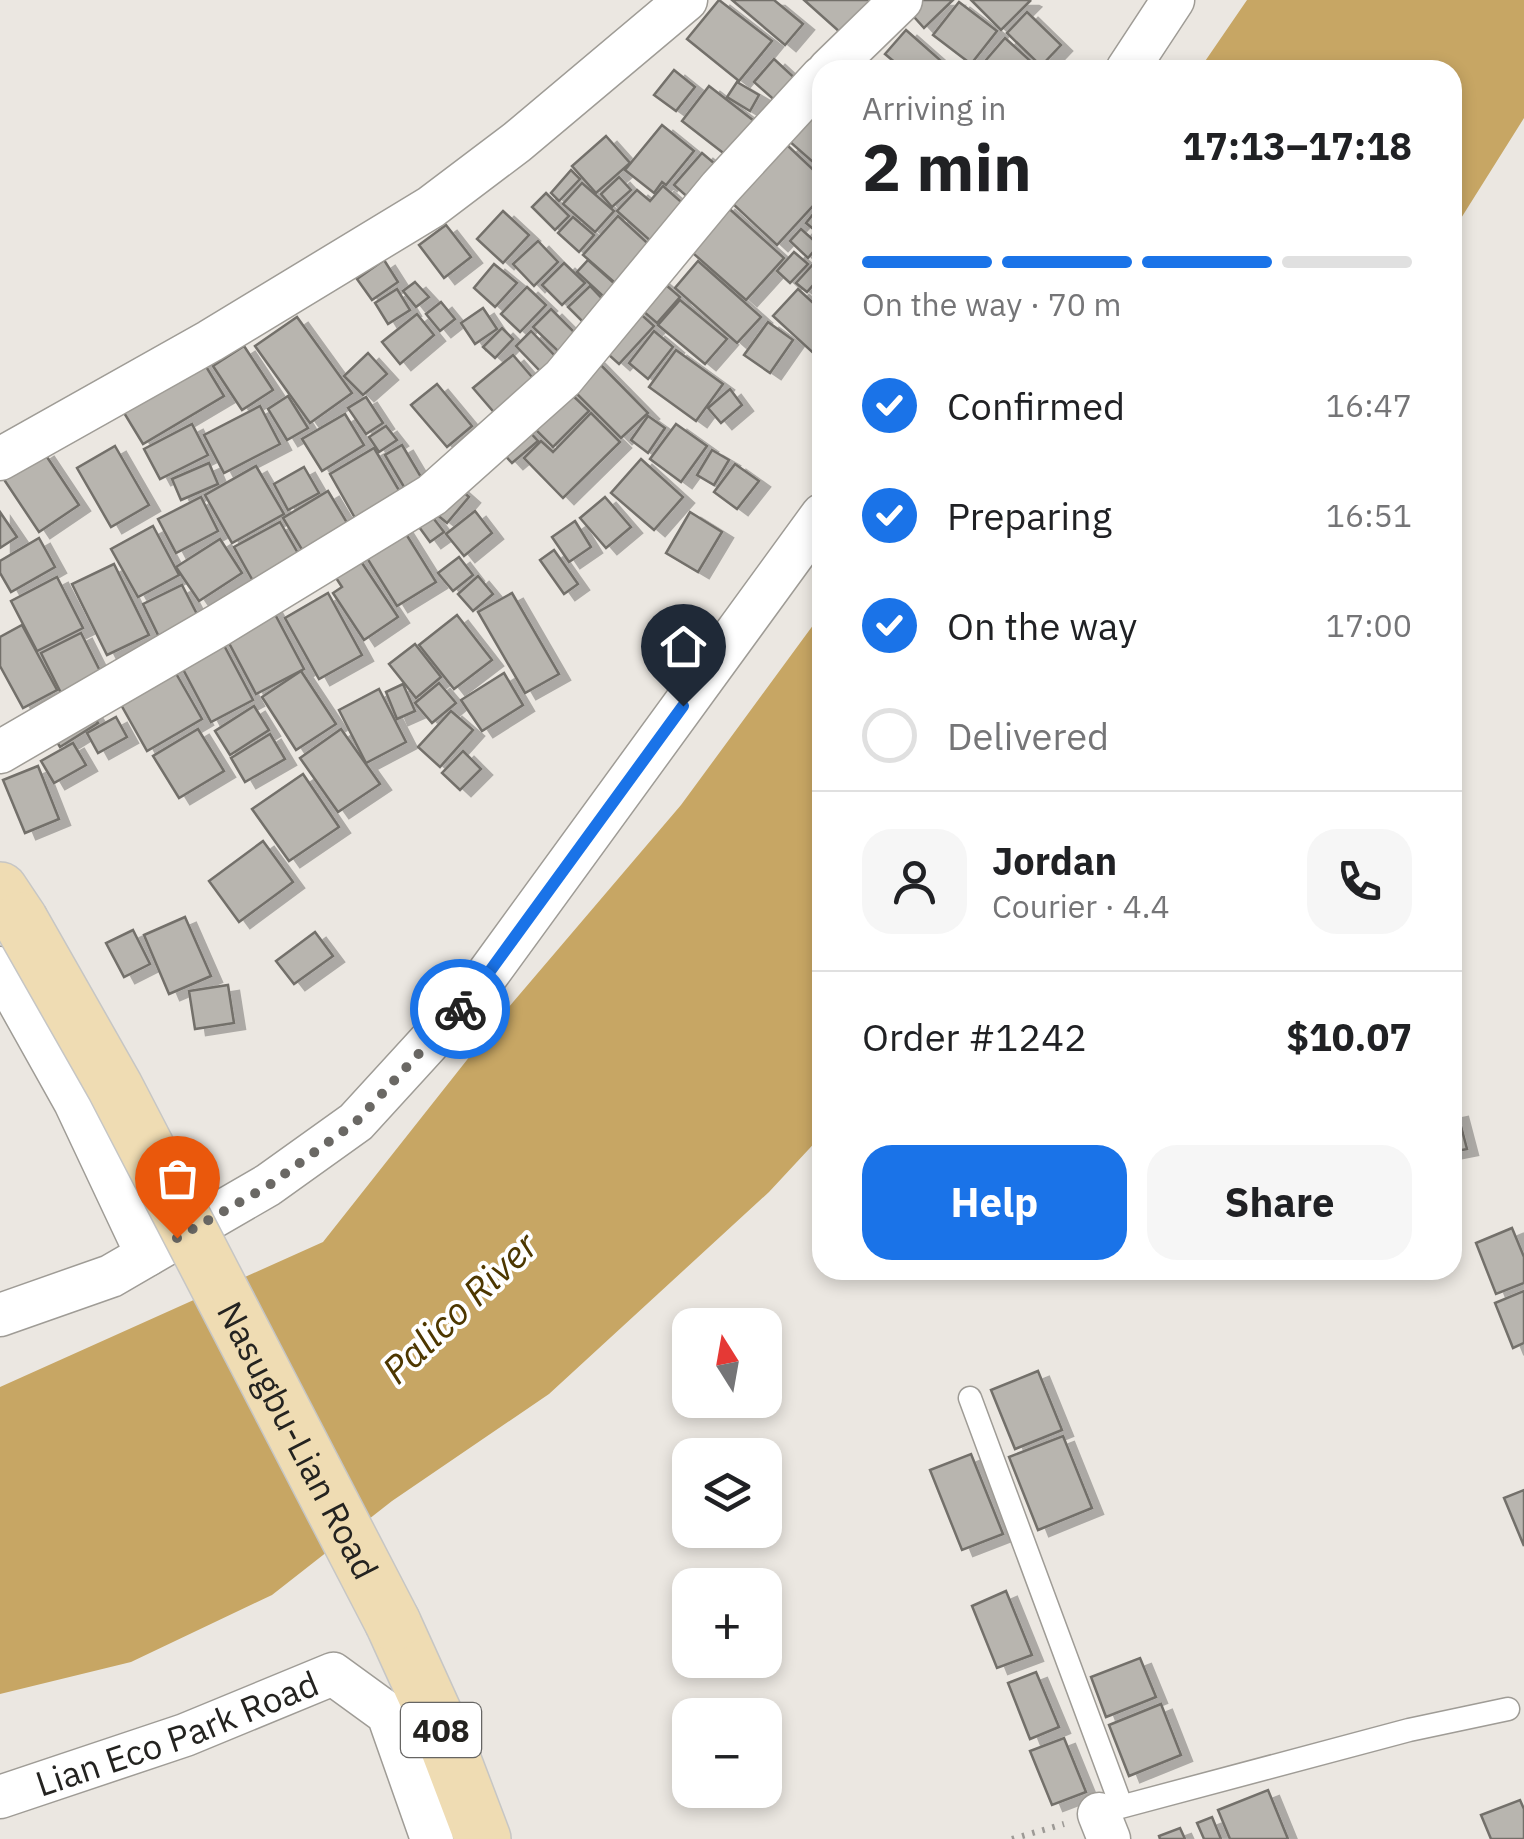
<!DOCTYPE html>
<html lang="en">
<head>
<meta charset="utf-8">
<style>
	:root { --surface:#fff; --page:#f6f6f6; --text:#202124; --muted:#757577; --line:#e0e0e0; --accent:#1a73e8 }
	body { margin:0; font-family:"IBM Plex Sans",sans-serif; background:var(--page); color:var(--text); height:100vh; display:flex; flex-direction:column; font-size:38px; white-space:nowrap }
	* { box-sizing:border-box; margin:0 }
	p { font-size:32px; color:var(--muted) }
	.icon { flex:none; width:55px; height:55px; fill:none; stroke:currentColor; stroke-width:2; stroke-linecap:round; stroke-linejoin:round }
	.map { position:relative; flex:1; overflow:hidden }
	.drawer { position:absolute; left:812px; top:60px; width:650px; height:1220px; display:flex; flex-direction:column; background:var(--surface); border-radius:30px; box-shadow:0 5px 15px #0003 }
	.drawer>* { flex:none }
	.needle { width:65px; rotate:349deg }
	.tools { position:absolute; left:672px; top:1308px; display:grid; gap:20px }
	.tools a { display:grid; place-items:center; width:110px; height:110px; border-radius:20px; background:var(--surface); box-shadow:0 5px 15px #0003; font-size:50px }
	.pin { position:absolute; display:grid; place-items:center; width:85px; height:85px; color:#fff; margin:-102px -42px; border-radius:50% 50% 50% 0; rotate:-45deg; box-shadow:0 0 10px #0007 }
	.pin .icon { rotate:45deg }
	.courier { position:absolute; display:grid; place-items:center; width:100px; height:100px; margin:-50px; border:8px solid #1a73e8; border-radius:50%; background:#fff; color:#222; box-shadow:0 2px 12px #0007 }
	.headline em { font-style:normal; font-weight:700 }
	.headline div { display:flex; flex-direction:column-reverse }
	.headline { display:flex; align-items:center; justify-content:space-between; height:170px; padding:0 50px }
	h1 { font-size:65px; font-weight:700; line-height:75px }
	.bar { display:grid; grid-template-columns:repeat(4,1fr); gap:15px 10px; align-content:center; height:120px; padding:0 50px }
	.bar i { height:12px; border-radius:8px; background:var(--line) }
	.bar .current { background:var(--accent) }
	.bar p { grid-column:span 4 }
	.line { display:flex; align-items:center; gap:25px; padding:0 50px; border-top:2px solid var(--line) }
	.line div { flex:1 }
	.round { display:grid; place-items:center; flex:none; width:105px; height:105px; border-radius:30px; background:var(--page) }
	ol { padding:0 50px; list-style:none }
	li { display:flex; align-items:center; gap:30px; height:110px }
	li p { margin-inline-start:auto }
	li .icon { padding:10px; border-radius:50%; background:var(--accent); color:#fff; stroke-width:4 }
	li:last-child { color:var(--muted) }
	li i { width:55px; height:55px; border:5px solid var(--line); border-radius:50% }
	.primary-button { display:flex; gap:20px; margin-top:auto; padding:20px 50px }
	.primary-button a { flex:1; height:115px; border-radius:30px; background:var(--accent); color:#fff; font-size:40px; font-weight:700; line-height:115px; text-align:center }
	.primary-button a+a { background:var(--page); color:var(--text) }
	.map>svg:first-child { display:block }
</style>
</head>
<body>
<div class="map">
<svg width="1524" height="1839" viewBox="0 0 1524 1839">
	<defs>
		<filter id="shadow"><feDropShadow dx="11" dy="6" stdDeviation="0" flood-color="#0004"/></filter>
	</defs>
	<rect width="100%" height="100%" fill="#ebe7e1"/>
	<g fill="#c7a664">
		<path d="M1247 0H1524V118L1453 231 1452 70H1199Z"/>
		<path d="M822 613V1135L769 1192 549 1394 392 1501 272 1595 131 1662 0 1694V1387L323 1242 508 1008 681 805Z"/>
	</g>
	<g fill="#b8b5af" stroke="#73706b" stroke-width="2.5" filter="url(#shadow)">
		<path d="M719 0 772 41 739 81 687 39Z"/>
		<path d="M732 0H774L803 24 785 45Z"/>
		<path d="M804 0H873L842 34Z"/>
		<path d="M917 0H953L924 28 907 9Z"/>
		<path d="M971 0H1028L1030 1 1001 30Z"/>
		<path d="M959 2 997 31 971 64 933 35Z"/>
		<path d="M1027 12 1061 45 1041 66 1007 33Z"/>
		<path d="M906 30 948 67 945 70H904L885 54Z"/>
		<path d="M1005 38 1036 66 1032 70H998L986 60Z"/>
		<path d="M774 59 800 83 780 105 754 82Z"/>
		<path d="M674 70 695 87 676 111 654 95Z"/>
		<path d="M737 82 759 95 750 111 727 97Z"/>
		<path d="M709 86 758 124 731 159 682 121Z"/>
		<path d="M822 103V170L789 141Z"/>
		<path d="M662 125 694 151 666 185 662 182 654 193 625 170Z"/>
		<path d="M606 136 630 163 596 193 572 166Z"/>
		<path d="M787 145 822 178V196L777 245 732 203Z"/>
		<path d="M702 153 721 169 692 201 674 185Z"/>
		<path d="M571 170 580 179 559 201 551 193Z"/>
		<path d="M619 177 631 190 612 207 601 194Z"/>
		<path d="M582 183 614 211 595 232 563 204Z"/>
		<path d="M663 186 687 207 654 244 617 211 637 190 650 201Z"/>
		<path d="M546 193 569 216 555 230 532 207Z"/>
		<path d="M822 203V236L806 223Z"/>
		<path d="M724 204 784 258 746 300 686 247Z"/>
		<path d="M503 211 529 235 503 263 477 239Z"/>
		<path d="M618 216 656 251 622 289 583 255Z"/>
		<path d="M573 217 594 235 579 252 558 233Z"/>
		<path d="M446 225 471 257 444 278 419 245Z"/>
		<path d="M801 229 819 245 808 258 790 241Z"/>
		<path d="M538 241 558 262 534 286 513 264Z"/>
		<path d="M794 252 808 264 790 283 777 271Z"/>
		<path d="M384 260 398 282 372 300 357 279Z"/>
		<path d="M588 260 615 284 604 297 577 272Z"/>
		<path d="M698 261 761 317 737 343 675 288Z"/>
		<path d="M816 261 822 266V275L807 292 796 283Z"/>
		<path d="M564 263 585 283 562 305 542 285Z"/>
		<path d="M494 264 517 283 495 307 474 288Z"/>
		<path d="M659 279 680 297 657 323 636 305Z"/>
		<path d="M415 282 429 297 416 307 403 291Z"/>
		<path d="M590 286 610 307 589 328 568 307Z"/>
		<path d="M527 287 546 305 520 332 501 314Z"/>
		<path d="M397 289 410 310 388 324 375 303Z"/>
		<path d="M798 289 822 311V361L773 316Z"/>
		<path d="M680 300 727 339 705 364 658 325Z"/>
		<path d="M441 302 455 319 440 331 426 314Z"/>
		<path d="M483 308 497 329 475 344 461 323Z"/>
		<path d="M551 309 577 335 560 353 533 327Z"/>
		<path d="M635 309 654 326 619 364 600 347Z"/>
		<path d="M417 314 434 335 400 364 382 342Z"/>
		<path d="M297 317 352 393 310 423 255 346Z"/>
		<path d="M768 322 793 340 770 373 744 355Z"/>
		<path d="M502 328 513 339 495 358 483 347Z"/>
		<path d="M531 331 557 358 541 372 516 346Z"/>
		<path d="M654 331 673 347 648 379 629 363Z"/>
		<path d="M244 346 273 390 242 410 213 366Z"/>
		<path d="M676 350 723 384 696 421 649 387Z"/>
		<path d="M368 353 387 374 363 395 344 376Z"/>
		<path d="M199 355 224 396 143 444 118 403Z"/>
		<path d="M513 355 538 384 498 417 473 388Z"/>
		<path d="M594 358 648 413 621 438 567 384Z"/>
		<path d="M437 384 472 426 447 447 411 405Z"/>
		<path d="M730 389 742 405 721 423 708 408Z"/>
		<path d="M567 390 589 411 553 447 531 425Z"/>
		<path d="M288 396 308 428 287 440 268 409Z"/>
		<path d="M366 397 383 423 366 434 348 408Z"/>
		<path d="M260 406 280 444 224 473 204 435Z"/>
		<path d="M591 413 620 442 563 498 524 458 541 441 553 452Z"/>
		<path d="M345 414 364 445 322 471 302 439Z"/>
		<path d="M648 416 665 428 648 453 631 440Z"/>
		<path d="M192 424 208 455 160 479 144 449Z"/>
		<path d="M676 424 707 446 681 482 650 459Z"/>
		<path d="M386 426 397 440 379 452 369 437Z"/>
		<path d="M524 426 538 441 512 463 499 449Z"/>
		<path d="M402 445 424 482 407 492 385 455Z"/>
		<path d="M115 446 149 505 111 527 77 468Z"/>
		<path d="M374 448 400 492 355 518 330 474Z"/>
		<path d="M712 450 729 460 714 485 697 475Z"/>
		<path d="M43 451 79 505 39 532 3 478Z"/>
		<path d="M641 459 683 497 654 530 611 493Z"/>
		<path d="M209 463 218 484 181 500 172 479Z"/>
		<path d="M735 464 759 481 737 509 714 492Z"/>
		<path d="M256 466 284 514 232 543 205 495Z"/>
		<path d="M304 467 319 493 288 510 274 484Z"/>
		<path d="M452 482 469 497 447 523 429 508Z"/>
		<path d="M328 491 352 531 307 558 283 518Z"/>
		<path d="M201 497 218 531 176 553 158 519Z"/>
		<path d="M605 497 631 527 606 548 580 518Z"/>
		<path d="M427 510 444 532 430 542 414 520Z"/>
		<path d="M475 511 492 533 464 556 446 534Z"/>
		<path d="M0 512 17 537 0 548Z"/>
		<path d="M690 512 722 532 698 572 666 553Z"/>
		<path d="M575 521 591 547 569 562 552 537Z"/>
		<path d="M280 522 299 555 253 581 234 547Z"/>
		<path d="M153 526 179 575 138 597 111 549Z"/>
		<path d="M401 526 436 582 397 606 362 550Z"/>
		<path d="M39 538 55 567 11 592 0 573V561Z"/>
		<path d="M220 539 242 573 199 601 176 567Z"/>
		<path d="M554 550 578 584 564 594 540 560Z"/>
		<path d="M354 551 398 617 364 640 333 593 342 587 329 567Z"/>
		<path d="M459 557 473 575 453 591 438 573Z"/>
		<path d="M114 564 149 635 107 655 72 584Z"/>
		<path d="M478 576 493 594 473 611 458 594Z"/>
		<path d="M57 577 83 628 37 651 11 601Z"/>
		<path d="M182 585 200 620 160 639 143 604Z"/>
		<path d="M328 593 362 655 319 679 285 618Z"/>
		<path d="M512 593 559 674 525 693 478 612Z"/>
		<path d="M269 603 304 669 256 694 221 628Z"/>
		<path d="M457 615 492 660 454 689 419 645Z"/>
		<path d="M22 625 57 690 23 708 0 666V637Z"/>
		<path d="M81 633 104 679 64 699 41 653Z"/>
		<path d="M218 634 253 700 211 722 176 656Z"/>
		<path d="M415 644 441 677 416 698 389 664Z"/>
		<path d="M170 663 202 719 147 751 115 694Z"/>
		<path d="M301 671 336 724 296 750 262 697Z"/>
		<path d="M504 673 523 705 482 731 461 700Z"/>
		<path d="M439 683 456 703 432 723 415 703Z"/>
		<path d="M403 684 415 711 397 719 386 692Z"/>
		<path d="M379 689 406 742 366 763 339 710Z"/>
		<path d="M86 704 98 723 60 747 48 727Z"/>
		<path d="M254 706 269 730 230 755 215 731Z"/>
		<path d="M451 711 473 730 440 767 418 747Z"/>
		<path d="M116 717 127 737 98 753 87 733Z"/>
		<path d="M198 729 224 771 179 798 153 756Z"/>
		<path d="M341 729 380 784 338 812 300 758Z"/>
		<path d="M270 734 285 759 245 782 231 758Z"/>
		<path d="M73 743 86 765 54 783 41 761Z"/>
		<path d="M463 751 481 769 460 790 442 773Z"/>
		<path d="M38 766 59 819 25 833 3 780Z"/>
		<path d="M303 774 339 827 289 861 252 809Z"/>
		<path d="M263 841 293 882 239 922 209 881Z"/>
		<path d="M185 917 211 976 169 994 144 935Z"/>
		<path d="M133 930 150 964 124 977 106 943Z"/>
		<path d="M315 932 333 956 294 984 276 961Z"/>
		<path d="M228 985 234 1023 195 1029 189 991Z"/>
		<path d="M1457 1111 1467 1149 1452 1152V1112Z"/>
		<path d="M1512 1228 1524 1257V1283L1496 1294 1476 1243Z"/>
		<path d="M1524 1291V1343L1513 1348 1495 1303Z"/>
		<path d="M1038 1371 1062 1430 1015 1449 991 1390Z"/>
		<path d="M1063 1436 1092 1508 1038 1530 1009 1457Z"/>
		<path d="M971 1454 1003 1534 962 1550 930 1470Z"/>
		<path d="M1524 1490V1546L1504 1498Z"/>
		<path d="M1006 1591 1032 1655 997 1668 972 1606Z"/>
		<path d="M1140 1658 1156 1697 1106 1717 1091 1677Z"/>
		<path d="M1036 1672 1059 1727 1030 1739 1008 1683Z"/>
		<path d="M1161 1704 1181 1755 1129 1776 1109 1725Z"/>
		<path d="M1064 1738 1086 1792 1052 1805 1030 1751Z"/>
		<path d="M1268 1790 1288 1839H1230L1218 1810Z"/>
		<path d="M1520 1800 1524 1809V1839H1491L1481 1815Z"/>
		<path d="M1212 1817 1221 1839H1204L1197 1823Z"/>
		<path d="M1180 1828 1185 1839H1160L1159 1836Z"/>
	</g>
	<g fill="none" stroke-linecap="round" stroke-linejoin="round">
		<defs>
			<g id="lane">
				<path d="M970 1398 1121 1805"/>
				<path d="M1109 1810 1409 1730 1508 1709"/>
			</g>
			<g id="street">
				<path d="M829 70 901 0"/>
				<path d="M1127 70 1173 0"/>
				<path d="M0 459 210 341 431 207 517 142 686 0"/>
				<path d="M0 752 219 625 432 495 563 378 720 188 822 77"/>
				<path d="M0 968 75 1102 147 1255"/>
				<path d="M0 1315 111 1276 268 1185 356 1122 474 993 822 515"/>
				<path id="s1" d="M0 1797 185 1735 333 1674 388 1714 432 1839"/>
				<path d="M1099 1814 1109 1839"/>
			</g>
			<g id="primary">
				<path d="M0 890 20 920"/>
				<path d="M393 1623 442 1731 483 1839"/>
			</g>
		</defs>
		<use href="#lane" stroke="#9f9c96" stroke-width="25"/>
		<use href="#street" stroke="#9f9c96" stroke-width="45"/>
		<use href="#primary" stroke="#c6c6c5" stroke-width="58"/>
		<path stroke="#9d9a96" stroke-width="6" stroke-dasharray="2.5 8" stroke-linecap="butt" d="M1012 1839 1064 1824"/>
		<use href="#lane" stroke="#fff" stroke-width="22"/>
		<use href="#street" stroke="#fff" stroke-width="42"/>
		<use href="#primary" stroke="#efdcb3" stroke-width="55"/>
		<defs>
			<g id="primary-bridge">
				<path id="s2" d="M20 920 115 1087 393 1623"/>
			</g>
		</defs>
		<use href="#primary-bridge" stroke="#c6c6c5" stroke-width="58" stroke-linecap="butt"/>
		<use href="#primary-bridge" stroke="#efdcb3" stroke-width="55"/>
	</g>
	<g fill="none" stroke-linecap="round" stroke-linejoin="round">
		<path stroke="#6a6864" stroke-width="10" stroke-dasharray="0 18" d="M177 1238 268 1186 356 1122 460 1009"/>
		<path stroke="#1a73e8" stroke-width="12" d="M460 1009 474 993 683 706"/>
	</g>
	<g text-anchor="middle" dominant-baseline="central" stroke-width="8" stroke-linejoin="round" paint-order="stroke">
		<rect fill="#fff" stroke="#666563" stroke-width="2.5" x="401" y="1703" width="80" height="54" rx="8"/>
		<g font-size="32" font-weight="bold" fill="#242320">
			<text x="441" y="1730">408</text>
		</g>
		<g font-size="35" fill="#242320" stroke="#fff">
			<text stroke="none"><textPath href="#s2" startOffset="590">Nasugbu-Lian Road</textPath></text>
			<text stroke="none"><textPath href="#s1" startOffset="188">Lian Eco Park Road</textPath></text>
		</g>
		<g font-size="38" font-style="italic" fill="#4d3700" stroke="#fff">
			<text transform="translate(459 1307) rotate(-44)">Palico River</text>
		</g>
	</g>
</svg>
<div class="tools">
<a><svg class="needle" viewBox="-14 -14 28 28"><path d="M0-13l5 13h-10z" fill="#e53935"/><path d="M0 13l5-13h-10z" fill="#757577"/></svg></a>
<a><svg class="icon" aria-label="layers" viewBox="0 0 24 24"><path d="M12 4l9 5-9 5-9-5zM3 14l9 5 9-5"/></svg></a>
<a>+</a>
<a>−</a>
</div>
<div class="pin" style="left:177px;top:1238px;background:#ea580c"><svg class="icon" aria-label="bag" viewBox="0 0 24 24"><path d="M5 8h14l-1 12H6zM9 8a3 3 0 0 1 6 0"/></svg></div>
<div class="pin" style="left:683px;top:706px;background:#1f2937"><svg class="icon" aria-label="home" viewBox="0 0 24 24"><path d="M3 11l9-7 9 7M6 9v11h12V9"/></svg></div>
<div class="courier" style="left:460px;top:1009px"><svg class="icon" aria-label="bike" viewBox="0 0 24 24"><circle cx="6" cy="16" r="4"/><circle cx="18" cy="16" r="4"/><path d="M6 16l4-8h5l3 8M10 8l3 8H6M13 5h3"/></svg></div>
<section class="drawer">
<div class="headline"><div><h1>2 min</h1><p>Arriving in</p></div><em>17:13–17:18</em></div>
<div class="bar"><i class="current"></i><i class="current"></i><i class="current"></i><i></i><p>On the way · 70 m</p></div>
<ol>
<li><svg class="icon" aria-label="check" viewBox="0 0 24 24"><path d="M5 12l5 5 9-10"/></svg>Confirmed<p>16:47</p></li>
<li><svg class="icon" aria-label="check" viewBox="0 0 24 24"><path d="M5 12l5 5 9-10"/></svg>Preparing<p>16:51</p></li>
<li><svg class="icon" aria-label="check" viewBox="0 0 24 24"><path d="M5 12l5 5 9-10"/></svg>On the way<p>17:00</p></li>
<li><i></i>Delivered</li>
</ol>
<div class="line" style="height:180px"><a class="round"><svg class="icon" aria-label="person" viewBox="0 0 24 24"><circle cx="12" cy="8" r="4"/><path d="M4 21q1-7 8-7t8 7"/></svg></a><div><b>Jordan</b><p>Courier · 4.4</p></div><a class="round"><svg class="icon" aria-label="phone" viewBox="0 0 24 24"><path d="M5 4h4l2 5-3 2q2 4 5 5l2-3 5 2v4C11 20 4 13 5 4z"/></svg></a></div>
<div class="line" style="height:130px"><div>Order #1242</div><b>$10.07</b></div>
<div class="primary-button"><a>Help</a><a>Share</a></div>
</section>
</div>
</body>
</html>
